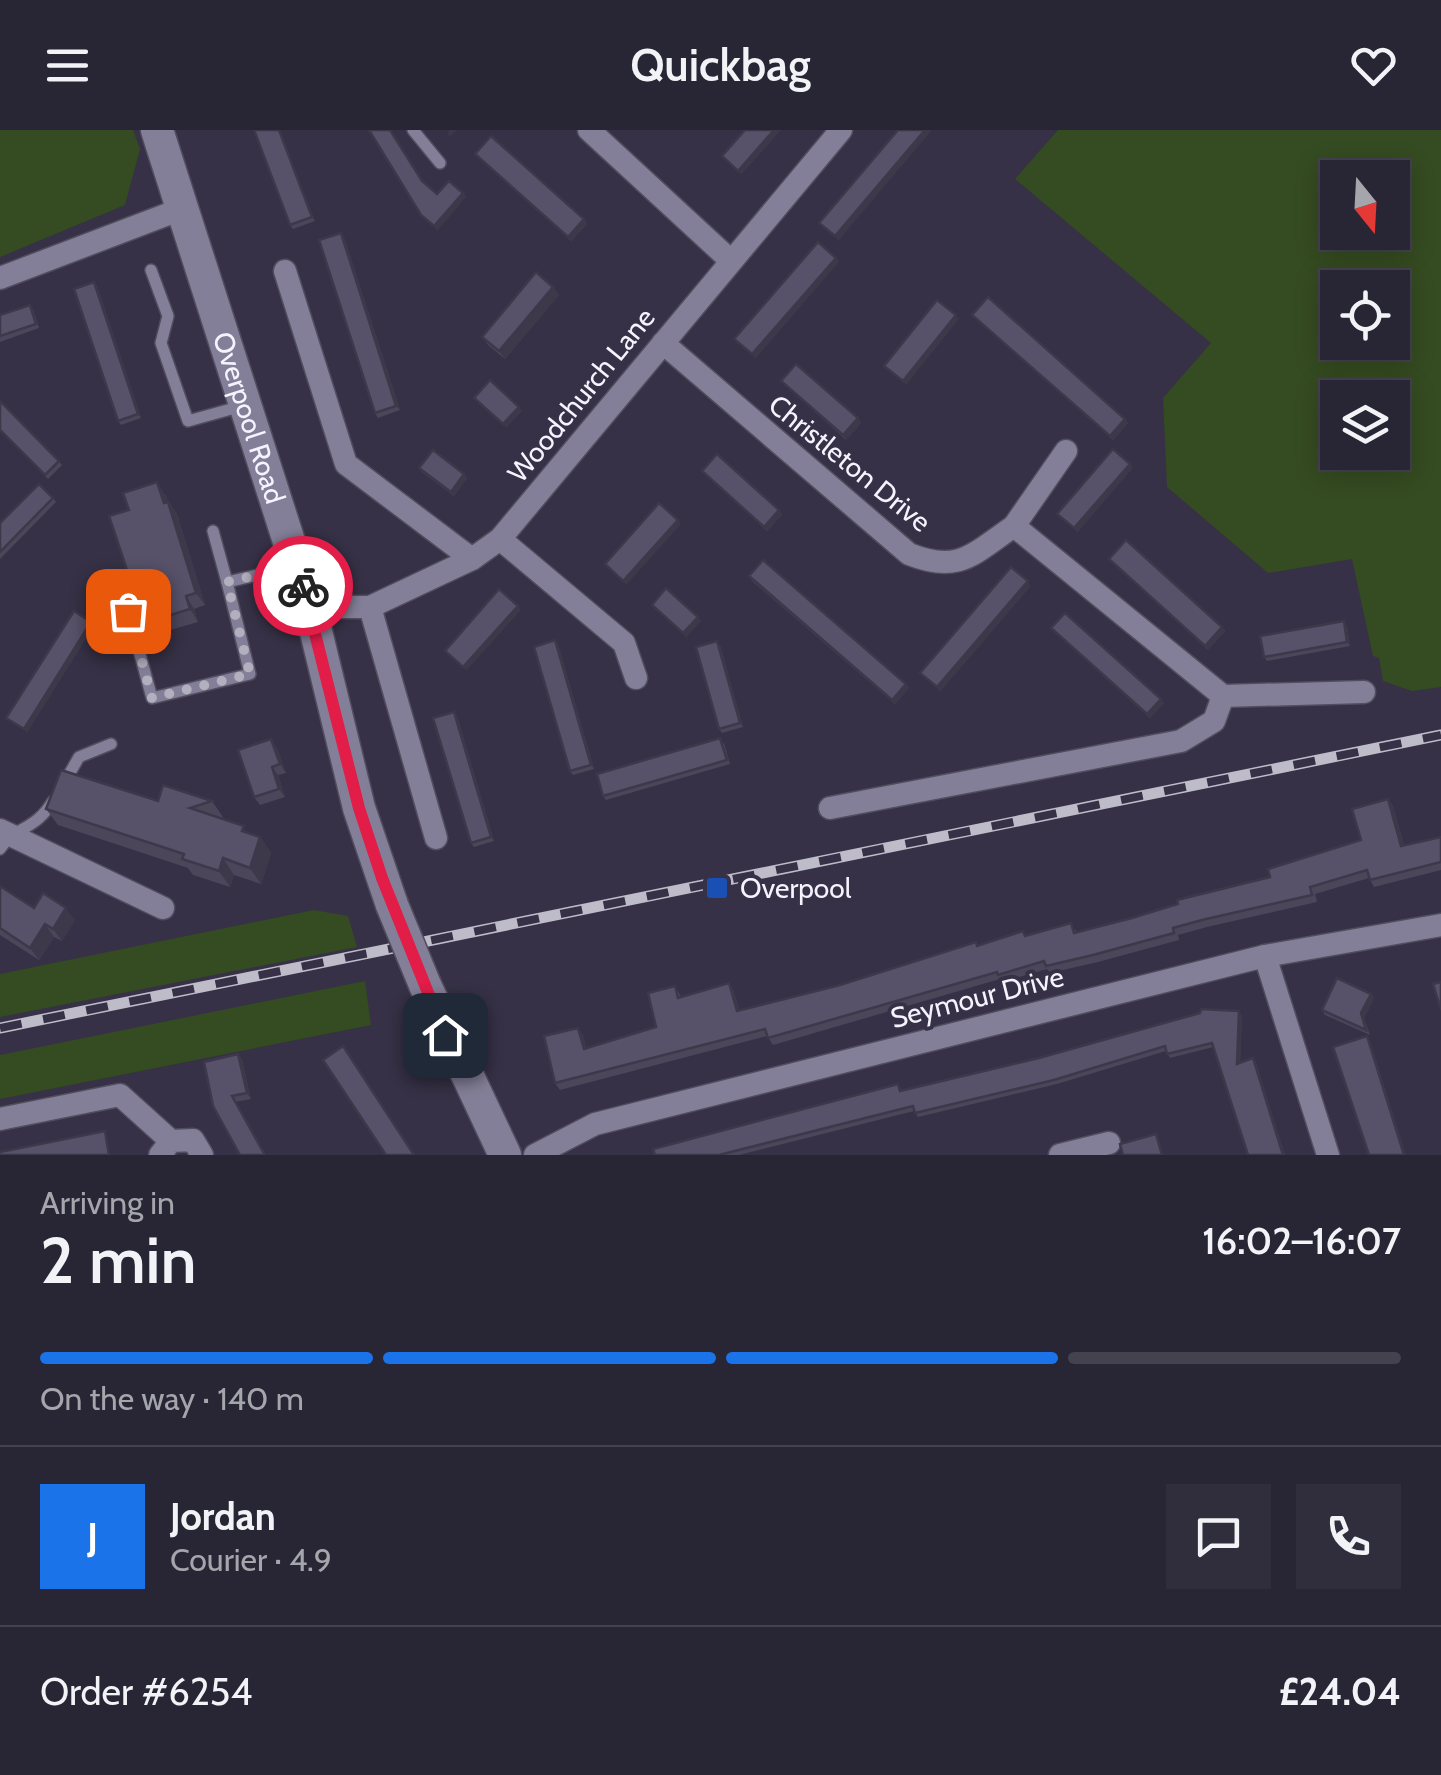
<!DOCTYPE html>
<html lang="en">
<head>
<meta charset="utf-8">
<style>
	:root { --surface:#282534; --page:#302d3c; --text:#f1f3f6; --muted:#a5a5ac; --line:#44424f; --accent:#1a73e8 }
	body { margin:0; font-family:Cabin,sans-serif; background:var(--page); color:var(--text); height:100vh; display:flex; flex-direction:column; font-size:38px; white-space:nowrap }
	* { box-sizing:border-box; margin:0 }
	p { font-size:32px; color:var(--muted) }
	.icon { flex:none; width:55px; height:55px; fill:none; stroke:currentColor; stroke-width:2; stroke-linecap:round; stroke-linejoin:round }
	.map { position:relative; height:1025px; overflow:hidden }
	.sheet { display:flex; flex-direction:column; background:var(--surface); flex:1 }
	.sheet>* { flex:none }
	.needle { width:65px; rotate:162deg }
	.fabs { position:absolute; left:1320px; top:30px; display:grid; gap:20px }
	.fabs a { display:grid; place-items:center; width:90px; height:90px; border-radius:0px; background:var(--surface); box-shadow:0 5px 25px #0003,0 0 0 2px var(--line); font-size:50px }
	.pin { position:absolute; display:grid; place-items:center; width:85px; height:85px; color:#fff; margin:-42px; border-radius:20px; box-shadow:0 5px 15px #0006 }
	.courier { position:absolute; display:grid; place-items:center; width:100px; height:100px; margin:-50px; border:8px solid #e11d48; border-radius:50%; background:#fff; color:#222; box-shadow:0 2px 12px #0007 }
	.head em { font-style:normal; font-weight:600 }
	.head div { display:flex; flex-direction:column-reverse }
	.head { display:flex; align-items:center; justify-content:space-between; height:170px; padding:0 40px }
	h1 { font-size:65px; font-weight:600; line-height:75px }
	.bar { display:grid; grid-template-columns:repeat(4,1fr); gap:15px 10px; align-content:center; height:120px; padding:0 40px }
	.bar i { height:12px; border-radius:8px; background:var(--line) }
	.bar .current { background:var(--accent) }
	.bar p { grid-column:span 4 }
	.line { display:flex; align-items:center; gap:25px; padding:0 40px; border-top:2px solid var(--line) }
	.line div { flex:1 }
	.round { display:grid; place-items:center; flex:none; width:105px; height:105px; border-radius:0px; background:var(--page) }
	header { display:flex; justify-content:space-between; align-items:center; height:130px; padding:0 40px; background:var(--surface); font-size:45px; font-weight:600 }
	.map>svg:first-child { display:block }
</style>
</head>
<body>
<header><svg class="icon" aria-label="menu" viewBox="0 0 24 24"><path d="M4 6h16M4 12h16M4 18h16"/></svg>Quickbag<svg class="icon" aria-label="heart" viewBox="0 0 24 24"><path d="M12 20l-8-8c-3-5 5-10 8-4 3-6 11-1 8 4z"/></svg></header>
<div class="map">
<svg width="1441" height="1025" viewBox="0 0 1441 1025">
	<rect width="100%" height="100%" fill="#363146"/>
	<g fill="#354b21" fill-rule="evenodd">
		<path d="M0 0H133L140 19 125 75 0 127Z"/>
		<path d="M1058 0H1441V557L1412 561 1383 551 1379 528 1373 526 1352 429 1268 443 1167 357 1163 268 1211 213 1015 49ZM1338 48H1392V102H1338ZM1338 158H1392V212H1338ZM1338 268H1392V322H1338Z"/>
		<path d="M314 780 348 786 357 817 0 887V844Z"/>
		<path d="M365 851 371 895 0 969V925Z"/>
	</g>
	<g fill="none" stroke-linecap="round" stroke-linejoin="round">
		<defs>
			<g id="service">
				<path d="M413 0 440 33"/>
				<path d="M151 140 168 186 161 213 188 291 242 276"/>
				<path d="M213 401 227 452 293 437"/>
				<path d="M128 481 152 568 250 544 227 452"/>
				<path d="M63 655 79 627 111 614"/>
				<path d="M0 719C15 696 35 701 53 671"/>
			</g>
			<g id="minor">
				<path d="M589 0 729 129"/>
				<path d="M285 141 346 334 472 429"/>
				<path d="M0 148 184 78"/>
				<path d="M663 213 909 424C959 444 973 424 1014 396L1223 566 1214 591 1181 611 830 678"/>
				<path d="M1014 396 1066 321"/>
				<path d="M500 409 624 513 636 548"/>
				<path d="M310 477H370L472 429 500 409 841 0"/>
				<path d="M370 477 436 708"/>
				<path d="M1223 566 1364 562"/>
				<path d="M0 700 163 778"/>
				<path d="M1265 826 1328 1025"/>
				<path d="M0 989 120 965 171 1011"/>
				<path d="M160 1025 171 1011 193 1010 202 1025"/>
				<path d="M535 1025 595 994 1265 826 1441 795"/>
				<path d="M1060 1025 1109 1013"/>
			</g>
			<g id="secondary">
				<path id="s1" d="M157 0 310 477 359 678 392 775"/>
				<path d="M425 855 505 1025"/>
			</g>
		</defs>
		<use href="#service" stroke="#514d5e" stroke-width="14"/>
		<use href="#minor" stroke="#514d5e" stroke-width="25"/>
		<use href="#secondary" stroke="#514d5e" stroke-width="35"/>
		<use href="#service" stroke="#847f98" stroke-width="11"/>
		<use href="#minor" stroke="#847f98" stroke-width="22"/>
		<use href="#secondary" stroke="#847f98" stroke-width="32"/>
		<defs>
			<path id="rail" d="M0 898 1441 605"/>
		</defs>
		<use href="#rail" stroke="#bfbcca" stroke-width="11"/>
		<use href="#rail" stroke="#363146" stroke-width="8" stroke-dasharray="22" stroke-linecap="butt"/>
		<defs>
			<path id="secondary-bridge" d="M392 775 425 855"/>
		</defs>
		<use href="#secondary-bridge" stroke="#514d5e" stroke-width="35" stroke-linecap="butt"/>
		<use href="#secondary-bridge" stroke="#847f98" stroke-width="32"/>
	</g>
	<g fill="#4b465a">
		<path d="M254 0 315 91 293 99 290 95Z"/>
		<path d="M475 24 584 89 587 94 571 111Z"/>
		<path d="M344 107 400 280 378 288 375 283Z"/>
		<path d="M94 152 97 156 141 288 121 295 118 291Z"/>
		<path d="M553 157 559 165 505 229 488 215 482 207Z"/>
		<path d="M33 179 39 198 0 212V185Z"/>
		<path d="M972 185 1125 289 1128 293 1113 310Z"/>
		<path d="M781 251 858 288 861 293 846 310Z"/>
		<path d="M0 271 62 335 48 349 0 301Z"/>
		<path d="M419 338 464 344 467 348 454 366 422 342Z"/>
		<path d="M702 341 779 380 782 385 767 401Z"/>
		<path d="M166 365 168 373 177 384 205 475 194 479 198 492 167 501 158 488 149 491 140 479 129 380Z"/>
		<path d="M53 368 56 372 0 429V393Z"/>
		<path d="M1109 429 1222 497 1225 501 1208 520Z"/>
		<path d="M749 446 906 554 909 558 895 574 752 451Z"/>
		<path d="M1347 496 1350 516 1267 531 1264 527Z"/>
		<path d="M1051 498 1164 573 1150 588Z"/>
		<path d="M558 514 594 639 573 645 570 641Z"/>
		<path d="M720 515 743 597 722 603 719 599Z"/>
		<path d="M457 586 494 711 474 717 471 713Z"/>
		<path d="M724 613 730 634 606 670 603 666Z"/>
		<path d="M277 618 286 643 278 645 285 667 260 675 254 667Z"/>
		<path d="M1388 669 1393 676 1404 715 1441 707V740L1374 757 1369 748 1315 764 1317 772 1207 797 1178 805 1179 810 1098 832 1050 843 1047 839 1002 852 1000 849 773 915 767 906 560 960 555 953 578 898 583 905 586 918 656 897 675 856 681 867 729 853 733 860 740 881 840 855 978 815 1026 806 1076 800V802L1132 788 1270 747 1361 710Z"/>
		<path d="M158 671H212L223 687 221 688 249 703 260 707 271 723 261 754 234 745 230 757 193 745 188 738 58 695 46 679Z"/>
		<path d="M0 756 34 778 75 790 62 811 54 807 39 830 0 805Z"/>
		<path d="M1371 864 1374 868 1364 888 1370 905 1325 885 1322 880Z"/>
		<path d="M1242 885 1240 932 1253 928 1256 933 1285 1025 1213 917 1170 928 1166 921 1057 954 918 987 914 981 739 1025H655L901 959V961Z"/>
		<path d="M238 924 242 930 251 969 213 976Z"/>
	</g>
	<g fill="#3d394a">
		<path d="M279 0H280L315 91 312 87Z"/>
		<path d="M450 0H457L450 7 447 3Z"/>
		<path d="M774 0H781L741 45 738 41Z"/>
		<path d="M925 0H932L838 111 835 106Z"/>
		<path d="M463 63 466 67 437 101 434 96Z"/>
		<path d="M584 89 587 94 571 111 568 107Z"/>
		<path d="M341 103 344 107 400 280 396 276Z"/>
		<path d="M836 128 839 132 755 229 752 224Z"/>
		<path d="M94 152 97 156 141 288 138 284Z"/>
		<path d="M553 157 559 165 505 229 499 221Z"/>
		<path d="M956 185 959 189 906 255 903 251Z"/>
		<path d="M519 277 522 281 506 298 503 294Z"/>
		<path d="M858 288 861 293 846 310 843 305Z"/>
		<path d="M1125 289 1128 293 1113 310 1110 306Z"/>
		<path d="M1130 334 1133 338 1077 403 1074 398Z"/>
		<path d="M464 344 467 348 454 366 451 362Z"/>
		<path d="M157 352 177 384 205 475 196 463Z"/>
		<path d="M779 380 782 385 767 401 764 397Z"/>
		<path d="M678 390 681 394 626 455 623 451Z"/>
		<path d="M1028 451 1031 456 940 562 937 557Z"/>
		<path d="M186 466 194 479 198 492 190 479Z"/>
		<path d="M518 476 521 480 466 541 463 537Z"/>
		<path d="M698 487 701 491 686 508 683 503Z"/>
		<path d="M1344 491 1347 496 1350 516 1347 512Z"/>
		<path d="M91 492 94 496 27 603 24 599Z"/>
		<path d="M1222 497 1225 501 1208 520 1205 516Z"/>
		<path d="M555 510 558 514 594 639 591 635Z"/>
		<path d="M717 511 720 515 743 597 740 593Z"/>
		<path d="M906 554 909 558 895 574 892 570Z"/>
		<path d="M1161 569 1164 573 1150 588 1147 584Z"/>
		<path d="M454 582 457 586 494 711 491 707Z"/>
		<path d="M271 609 277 618 286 643 280 634Z"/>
		<path d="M272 637 278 645 285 667 279 659Z"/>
		<path d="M1388 669 1393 676 1406 723 1401 716Z"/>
		<path d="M260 707 271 723 261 754 250 738Z"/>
		<path d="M223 728 234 745 230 757 219 741Z"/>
		<path d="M66 778 75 790 62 811 53 799Z"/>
		<path d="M45 794 54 807 39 830 30 818Z"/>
		<path d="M729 853 733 860 742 888 737 881Z"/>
		<path d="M1371 864 1374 868 1364 888 1370 905 1361 883Z"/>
		<path d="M1239 881 1242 885 1240 938 1237 934Z"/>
		<path d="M578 898 583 905 588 926 584 919Z"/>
		<path d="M1367 906 1370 910 1406 1025H1404Z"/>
		<path d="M238 924 242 930 251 969 247 963Z"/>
		<path d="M1253 928 1256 933 1285 1025H1283Z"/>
	</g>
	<g fill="#575169" stroke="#3d394a" stroke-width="2.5">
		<path d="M254 0H279L312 87 290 95Z"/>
		<path d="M369 0H390L422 51 437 64 449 51 463 63 434 96 421 85Z"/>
		<path d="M745 0H774L738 41 722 26Z"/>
		<path d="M898 0H925L835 106 819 93Z"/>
		<path d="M491 6 584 89 568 107 475 24Z"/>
		<path d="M341 103 396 276 375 283 319 110Z"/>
		<path d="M818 112 836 128 752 224 734 209Z"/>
		<path d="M536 142 553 157 499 221 482 207Z"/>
		<path d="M94 152 138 284 118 291 74 159Z"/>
		<path d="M988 167 1125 289 1110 306 972 185Z"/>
		<path d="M937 170 956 185 903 251 884 236Z"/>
		<path d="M30 175 36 194 0 206V185Z"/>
		<path d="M796 234 858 288 843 305 781 251Z"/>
		<path d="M490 250 519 277 503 294 474 268Z"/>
		<path d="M0 271 59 331 45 345 0 300Z"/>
		<path d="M1113 319 1130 334 1074 398 1057 384Z"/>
		<path d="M433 320 464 344 451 362 419 338Z"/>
		<path d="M717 324 779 380 764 397 702 341Z"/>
		<path d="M157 352 164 373 168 372 196 463 186 466 190 479 158 489 154 474 140 479 109 386 129 380 123 363Z"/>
		<path d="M39 354 53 368 0 422V393Z"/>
		<path d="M659 373 678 390 623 451 605 434Z"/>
		<path d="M1126 410 1222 497 1205 516 1109 429Z"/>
		<path d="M763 430 906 554 892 570 749 446Z"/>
		<path d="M1011 437 1028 451 937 557 920 543Z"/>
		<path d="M666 458 698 487 683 503 652 475Z"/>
		<path d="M499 459 518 476 463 537 445 521Z"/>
		<path d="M74 481 91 492 24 599 6 588Z"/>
		<path d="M1065 483 1161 569 1147 584 1051 498Z"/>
		<path d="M1344 491 1347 512 1264 527 1260 506Z"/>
		<path d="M555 510 591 635 570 641 534 517Z"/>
		<path d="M717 511 740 593 719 599 696 517Z"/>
		<path d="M454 582 491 707 471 713 433 588Z"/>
		<path d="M720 608 727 630 603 666 597 644Z"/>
		<path d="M271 609 280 634 272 637 279 659 254 667 238 620Z"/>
		<path d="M61 640 158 671 163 655 212 671 190 678 244 696 242 701 260 707 250 738 223 728 219 741 182 729 184 724 46 679Z"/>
		<path d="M1388 669 1401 716 1441 707V732L1370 750 1367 740 1310 757 1312 765 1202 790 1173 798 1174 803 1093 825 1046 836 1044 831 998 845 997 842 768 908 765 899 555 953 544 906 578 898 584 919 656 897 648 863 675 856 678 868 729 853 737 881 840 855 976 812 977 816 1023 801 1025 806 1071 793 1074 803 1132 788 1178 774 1177 770 1270 747 1268 739 1361 710 1352 679Z"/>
		<path d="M0 756 34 778 43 763 66 778 53 799 45 794 30 818 0 798Z"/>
		<path d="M1337 848 1371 864 1361 883 1366 900 1322 880Z"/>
		<path d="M1441 852V880L1433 854Z"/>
		<path d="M1201 879 1239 881 1237 934 1253 928 1283 1025H1248L1212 913 1167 924 1165 916 1054 950 915 983 913 976 719 1025H655L653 1019 898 954 900 961 1039 928 1200 883Z"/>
		<path d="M1367 906 1404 1025H1369L1333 917Z"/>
		<path d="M343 916 414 1025H386L323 930Z"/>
		<path d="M238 924 247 963 232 966 265 1025H240L213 976 204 932Z"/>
		<path d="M105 1001 109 1025H0V1022Z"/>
		<path d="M1156 1004 1162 1025H1123L1120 1014Z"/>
	</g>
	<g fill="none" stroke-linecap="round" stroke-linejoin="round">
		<path stroke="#b2afbe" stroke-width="10" stroke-dasharray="0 18" d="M128 481 152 568 250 544 227 452 298 436 303 456"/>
		<path stroke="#e11d48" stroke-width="12" d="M303 456 359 678 382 748 445 905"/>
	</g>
	<rect fill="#1a4fb4" stroke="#363146" stroke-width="4" x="705" y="746" width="24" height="24" rx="5"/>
	<g text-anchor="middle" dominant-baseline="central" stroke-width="8" stroke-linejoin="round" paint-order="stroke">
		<g font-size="28" fill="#f5f3fe" stroke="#363146">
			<text transform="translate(581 265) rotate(-51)">Woodchurch Lane</text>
			<text stroke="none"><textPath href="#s1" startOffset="302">Overpool Road</textPath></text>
			<text transform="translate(850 333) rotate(39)">Christleton Drive</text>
			<text transform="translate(977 867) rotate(-14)">Seymour Drive</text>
		</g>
		<g font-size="28" fill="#f5f3fe" stroke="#363146" text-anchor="start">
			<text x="740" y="758">Overpool</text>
		</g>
	</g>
</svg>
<div class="fabs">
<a><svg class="needle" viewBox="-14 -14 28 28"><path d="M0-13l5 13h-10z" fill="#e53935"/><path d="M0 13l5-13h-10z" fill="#a5a5ac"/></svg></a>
<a><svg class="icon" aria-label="locate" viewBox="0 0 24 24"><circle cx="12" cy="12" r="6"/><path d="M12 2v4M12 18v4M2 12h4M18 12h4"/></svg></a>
<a><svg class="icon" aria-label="layers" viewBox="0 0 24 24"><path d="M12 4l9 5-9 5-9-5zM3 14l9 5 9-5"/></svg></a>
</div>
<div class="pin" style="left:128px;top:481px;background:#ea580c"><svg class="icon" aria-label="bag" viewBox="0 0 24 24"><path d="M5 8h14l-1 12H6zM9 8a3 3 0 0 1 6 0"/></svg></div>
<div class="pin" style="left:445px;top:905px;background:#1f2937"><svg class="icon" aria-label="home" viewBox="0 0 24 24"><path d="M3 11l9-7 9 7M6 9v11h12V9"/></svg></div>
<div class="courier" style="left:303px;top:456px"><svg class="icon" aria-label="bike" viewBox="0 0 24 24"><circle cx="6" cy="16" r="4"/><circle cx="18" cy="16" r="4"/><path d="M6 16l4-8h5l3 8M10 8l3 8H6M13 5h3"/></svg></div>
</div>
<section class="sheet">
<div class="head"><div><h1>2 min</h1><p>Arriving in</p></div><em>16:02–16:07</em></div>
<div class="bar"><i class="current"></i><i class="current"></i><i class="current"></i><i></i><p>On the way · 140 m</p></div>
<div class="line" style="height:180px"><b class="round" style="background:var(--accent);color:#fff">J</b><div><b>Jordan</b><p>Courier · 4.9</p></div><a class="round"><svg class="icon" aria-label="chat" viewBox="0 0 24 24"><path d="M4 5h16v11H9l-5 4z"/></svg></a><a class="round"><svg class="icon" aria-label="phone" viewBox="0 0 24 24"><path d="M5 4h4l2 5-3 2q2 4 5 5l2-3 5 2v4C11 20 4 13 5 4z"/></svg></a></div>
<div class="line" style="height:130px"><div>Order #6254</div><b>£24.04</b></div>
</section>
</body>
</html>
